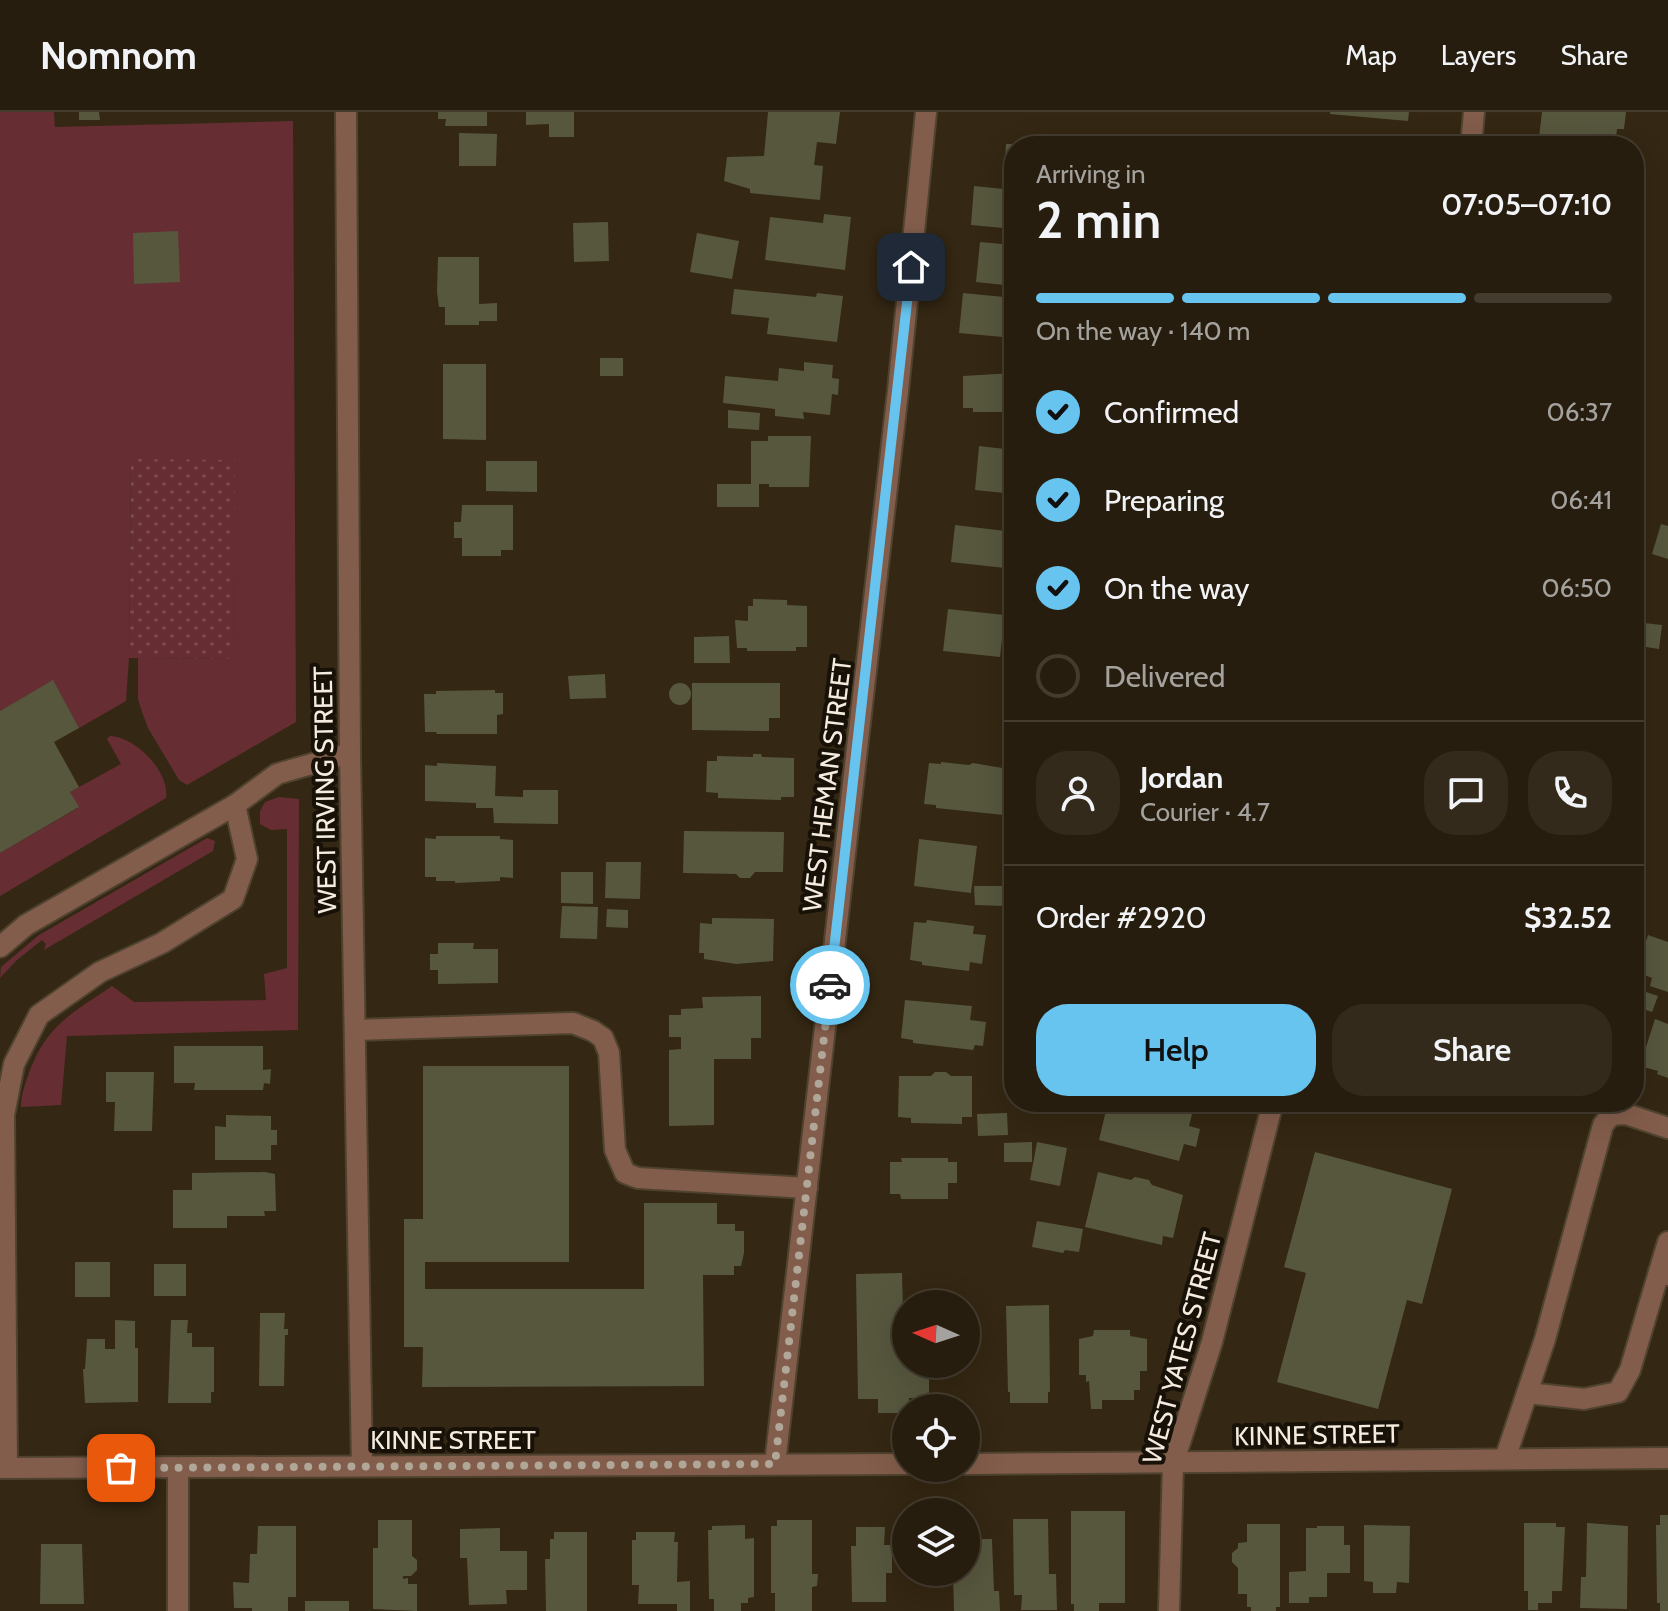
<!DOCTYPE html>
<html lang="en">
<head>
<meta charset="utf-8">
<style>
	:root { --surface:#271d0e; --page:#332a1c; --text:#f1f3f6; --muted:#a4a29e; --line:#433b2e; --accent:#66c4ef }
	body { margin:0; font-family:Cabin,sans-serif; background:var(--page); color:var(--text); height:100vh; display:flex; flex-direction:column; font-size:30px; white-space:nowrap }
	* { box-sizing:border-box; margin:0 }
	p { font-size:26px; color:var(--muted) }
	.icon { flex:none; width:44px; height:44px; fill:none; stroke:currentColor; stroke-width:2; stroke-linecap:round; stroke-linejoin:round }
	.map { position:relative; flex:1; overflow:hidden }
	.panel { position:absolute; left:1004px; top:24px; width:640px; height:976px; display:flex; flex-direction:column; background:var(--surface); border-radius:32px; box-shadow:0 8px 32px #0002,0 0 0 2px var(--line) }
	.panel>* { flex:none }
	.needle { width:52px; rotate:273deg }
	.controls { position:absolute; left:892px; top:1178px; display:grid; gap:16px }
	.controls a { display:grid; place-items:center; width:88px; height:88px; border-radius:50%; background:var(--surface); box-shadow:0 8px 32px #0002,0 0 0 2px var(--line); font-size:40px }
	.pin { position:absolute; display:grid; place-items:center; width:68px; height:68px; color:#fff; margin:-34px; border-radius:16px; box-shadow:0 4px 12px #0006 }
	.courier { position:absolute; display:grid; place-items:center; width:80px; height:80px; margin:-40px; border:6px solid #66c4ef; border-radius:50%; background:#fff; color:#222; box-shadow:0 2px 10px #0007 }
	.headline em { font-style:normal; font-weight:600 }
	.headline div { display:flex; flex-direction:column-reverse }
	.headline { display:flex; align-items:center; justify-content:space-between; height:136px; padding:0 32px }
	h1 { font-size:52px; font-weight:600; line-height:60px }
	.bar { display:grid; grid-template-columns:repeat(4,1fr); gap:12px 8px; align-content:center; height:96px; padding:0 32px }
	.bar i { height:10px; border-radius:6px; background:var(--line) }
	.bar .active { background:var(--accent) }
	.bar p { grid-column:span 4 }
	.line { display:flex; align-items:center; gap:20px; padding:0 32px; border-top:2px solid var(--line) }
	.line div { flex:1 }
	.round { display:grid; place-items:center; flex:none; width:84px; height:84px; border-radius:32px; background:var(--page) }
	ol { padding:0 32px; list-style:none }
	li { display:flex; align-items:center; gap:24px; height:88px }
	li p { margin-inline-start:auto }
	li .icon { padding:8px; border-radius:50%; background:var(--accent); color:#111; stroke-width:4 }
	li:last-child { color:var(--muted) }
	li i { width:44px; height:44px; border:4px solid var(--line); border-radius:50% }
	.cta { display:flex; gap:16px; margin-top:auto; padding:16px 32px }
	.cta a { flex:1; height:92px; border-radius:32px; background:var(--accent); color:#111; font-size:32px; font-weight:600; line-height:92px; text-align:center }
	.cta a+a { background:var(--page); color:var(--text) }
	header { display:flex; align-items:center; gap:48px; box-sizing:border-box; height:112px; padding:0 40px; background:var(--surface); border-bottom:2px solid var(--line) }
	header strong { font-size:38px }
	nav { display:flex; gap:44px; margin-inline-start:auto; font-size:28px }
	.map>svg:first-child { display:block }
</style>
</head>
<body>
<header>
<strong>Nomnom</strong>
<nav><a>Map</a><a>Layers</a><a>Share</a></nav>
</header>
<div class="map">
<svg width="1668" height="1499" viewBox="0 0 1668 1499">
	<defs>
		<pattern id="park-dots" width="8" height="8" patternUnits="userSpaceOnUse" patternTransform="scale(2)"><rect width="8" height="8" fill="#662e33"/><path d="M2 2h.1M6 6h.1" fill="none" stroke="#7c4c50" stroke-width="1.8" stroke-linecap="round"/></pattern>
	</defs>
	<rect width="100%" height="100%" fill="#342713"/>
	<g fill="#662e33">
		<path d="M0 0H54L55 15 293 9 296 610 187 673 179 668 148 616 142 600 138 587V546L233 547 234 348H131L129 546 126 589 79 616 53 569 0 599Z"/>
		<path d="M110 624C136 625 170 660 166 686L0 784V741L78 696 70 680 121 652 107 627Z"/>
		<path d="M279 685 299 687 298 918 67 924 61 993 21 995C21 984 24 975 28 964 45 914 71 902 112 874L134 890 266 888 264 862 287 856V717L271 718 260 712V699L265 690Z"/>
		<path d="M207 726 215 729 213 739 44 838 46 832 42 828 17 848 0 866 1 855 39 823Z"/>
	</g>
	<path fill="url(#park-dots)" d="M131 347 235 348 233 547 129 546Z"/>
	<g fill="#57573e">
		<path d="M79 0H99L100 8H79Z"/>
		<path d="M438 0H487V14H445L446 7H438Z"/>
		<path d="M526 0H574V25H549V12L526 13Z"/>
		<path d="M768 0H840L836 32 817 30 814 53 823 54 820 88 750 81V77L724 69 727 45 764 44Z"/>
		<path d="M1330 0H1409L1408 9 1330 2Z"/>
		<path d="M1542 0H1626L1624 17H1617L1615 34H1538Z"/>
		<path d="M459 21 497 22 496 54H459Z"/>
		<path d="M1006 32H1014V67L1004 66Z"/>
		<path d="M974 74 1014 78V117L971 113Z"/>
		<path d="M824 102 851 105 845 158 765 148 770 105 823 111Z"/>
		<path d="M608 110 609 149 574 150 573 111Z"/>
		<path d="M178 119 180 170 134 172 133 121Z"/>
		<path d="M697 121 739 129 732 167 690 160Z"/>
		<path d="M980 130 1014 133V174L976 170Z"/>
		<path d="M438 145H479V192L497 191V209H479V213H445V195H439L437 180Z"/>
		<path d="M734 177 816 185 817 181 843 184 837 230 767 222 769 206 731 202Z"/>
		<path d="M963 181 1014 186V226L959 221Z"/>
		<rect x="600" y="246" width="23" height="18"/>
		<path d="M804 250 833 253 832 266 839 267 838 283 832 282 830 303 803 300 804 307 775 304V297L723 291 725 264 778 269 779 256 804 259Z"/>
		<path d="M443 252H486V328L443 327Z"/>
		<path d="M1014 261V300H973V296H963V264Z"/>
		<path d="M728 298 760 301 759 318 728 316Z"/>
		<path d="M768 324H811L809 375H769V372H759V395H717V372H751V329H768Z"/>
		<path d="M979 334 1014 338V382L975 378Z"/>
		<path d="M486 349H537V380L486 379Z"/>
		<path d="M462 393H513V438H501V444H462V426H454V410H461Z"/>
		<path d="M1661 412 1668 414V447L1652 442Z"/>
		<path d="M955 413 1014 420V457L951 450Z"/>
		<path d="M753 487 787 488V493L807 494V535H796V539H747V536H737L735 508 748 509V494H753Z"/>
		<path d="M948 497 1014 504 1013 519 1003 518 1000 545 943 539Z"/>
		<path d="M1644 511 1662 513 1659 537 1640 534Z"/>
		<path d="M729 524 730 551H694V525Z"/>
		<path d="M605 562 606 586 570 587 568 564Z"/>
		<path d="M53 568 79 616 54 630 79 675 70 680 79 695 0 741V599Z"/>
		<circle cx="680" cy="582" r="11"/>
		<path d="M692 571H780V606H769V619L692 618Z"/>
		<path d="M495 578V581H503V602L497 603V622H436L437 620H425L424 582H436V579Z"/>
		<path d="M753 642H761L762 645 794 646V685H781V688L718 686V681L706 680 707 649H717V644L753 645Z"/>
		<path d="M941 650 969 653 973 651 1014 658V704L936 696V693L924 692 929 651 941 652Z"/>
		<path d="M437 651 496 654 495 684 523 685V678H558V712L494 711 493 696H476V691L425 689V653L437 654Z"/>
		<path d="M684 719 784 720 783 760H755L750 766H740L736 762 683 761Z"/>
		<path d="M436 724H500V727L513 728V766L500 765V769L455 771V769H436V765H425V726L436 727Z"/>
		<path d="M919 727 977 734 971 781 914 774Z"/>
		<path d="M606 750H641L640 787 605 786Z"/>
		<path d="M561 760H593V792L561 791Z"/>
		<path d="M974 774H1005L1006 794 975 793Z"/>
		<path d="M562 794 598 795 597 827 560 826Z"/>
		<path d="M607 797 628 798V816L606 815Z"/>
		<path d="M712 806 774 807 773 849 736 852 704 847V841H699L700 811 712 812Z"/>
		<path d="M927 808 974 814 973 822 986 823 982 852 970 850 969 859 922 853V850L910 848 914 810 926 811Z"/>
		<path d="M1648 823 1668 830V880L1650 874 1652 866 1636 860Z"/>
		<path d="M438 831H474L473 837H498V871L438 872V858H430V842H438Z"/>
		<path d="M1634 876 1658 884 1652 900 1634 894Z"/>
		<path d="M761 884V926H751V947H714V1013L669 1014V938L681 937V925H669V903H681V897L703 896 702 885Z"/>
		<path d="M905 888 972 894 970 908 986 910 983 934 975 933 973 938 913 931V928L901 926Z"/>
		<path d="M1655 907 1668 912V966L1657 962 1658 959 1640 954Z"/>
		<path d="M174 934H263V958L271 957 270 972 264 971 263 978H194L195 971H174Z"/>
		<path d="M423 954H569V1150H425V1177H644V1091H717V1112H735V1119H744V1141L741 1154H734V1163H703L704 1274 422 1275 423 1235H404V1107H423Z"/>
		<path d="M106 960H154L152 1019H114L115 990H106Z"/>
		<path d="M935 960H946L951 964H972V1005H962V1012L911 1011V1006L898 1005 899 964H931Z"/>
		<path d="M1108 990H1143L1192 1002 1189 1014 1200 1017 1196 1035 1184 1032 1179 1049 1099 1028Z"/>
		<path d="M1007 1001 1008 1023 978 1024 977 1002Z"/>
		<path d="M226 1003 271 1004V1018H277V1033H271V1048H215V1014L226 1015Z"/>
		<path d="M1032 1030V1050H1004V1031Z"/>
		<path d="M1037 1030 1067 1036 1060 1074 1030 1068Z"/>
		<path d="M1315 1040 1452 1077 1422 1192 1407 1188 1378 1297 1277 1270 1306 1161 1284 1155Z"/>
		<path d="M901 1046H948V1050H957V1071H948V1087H901L900 1082H890V1050H902Z"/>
		<path d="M265 1060 275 1062 276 1099H264L265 1104H227V1116H173V1078H192V1061Z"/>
		<path d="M1098 1060 1131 1068 1135 1065 1149 1068 1152 1073 1183 1083 1173 1126 1163 1124 1162 1133 1085 1115Z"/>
		<path d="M1037 1109 1083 1117 1079 1140 1065 1138 1063 1141 1032 1135Z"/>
		<rect x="75" y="1150" width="35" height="35"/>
		<rect x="154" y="1152" width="32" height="32"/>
		<path d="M902 1161 903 1200H906V1252H942V1263H929V1286H909V1296H906V1301H878V1287H858L856 1162Z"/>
		<path d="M1049 1193 1050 1280H1048V1291H1010V1280H1008L1006 1194Z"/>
		<path d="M260 1201H285L284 1217H288V1223H285L284 1274H259Z"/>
		<path d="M115 1208 135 1209V1236H138V1290L85 1291 83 1257H85L87 1227H105V1237H115Z"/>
		<path d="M171 1208H188L187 1221H192V1235H214V1280H211V1291H168Z"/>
		<path d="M1094 1218H1130V1224L1147 1227V1259H1140V1278H1134V1288H1102V1297H1091L1089 1269 1086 1270V1263H1079V1227L1093 1224Z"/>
		<path d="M1071 1399H1125V1491H1099V1499H1074V1492H1071Z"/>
		<path d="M1660 1403H1668V1499H1660V1491H1657L1656 1413H1660Z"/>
		<path d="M1013 1407H1048L1049 1462H1056L1057 1498H1021L1022 1483H1014Z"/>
		<path d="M378 1408H412V1444L417 1448V1458L411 1464H403V1467L408 1466V1472H417V1499L373 1497V1436H378Z"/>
		<path d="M777 1408H812V1462H818L817 1474 812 1475V1499H775V1481H771V1414H777Z"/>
		<path d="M1524 1411H1556V1415H1565L1562 1479H1552V1491H1538V1498H1528V1479H1524Z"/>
		<path d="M1587 1411 1628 1414 1627 1497 1580 1496 1581 1465H1586Z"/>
		<path d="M1247 1412H1280V1495H1276V1499H1251V1495H1247V1482H1238V1456L1232 1450V1441L1238 1436V1431L1247 1430Z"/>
		<path d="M745 1413V1427L754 1426V1485L748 1486V1491H741V1499H714V1487H709L708 1418H712V1414Z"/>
		<path d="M1364 1413 1410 1414 1409 1471 1397 1470 1396 1481H1373V1470L1364 1469Z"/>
		<path d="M258 1414H296V1485H288V1499H252V1496H234L233 1470 249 1471 250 1442H257Z"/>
		<path d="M1317 1414H1344V1433H1350V1461H1327V1485H1309V1491H1289V1460L1306 1459V1416H1317Z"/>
		<path d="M856 1415H885L884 1433H892V1461H886V1490H852L851 1434H856Z"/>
		<path d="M500 1416V1439H527V1478H506L507 1492 469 1493 467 1446H460V1417Z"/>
		<path d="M554 1420H587V1499H546L545 1447H550V1427H554Z"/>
		<path d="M636 1420H675L674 1430H678L677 1470 690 1469V1499H677V1492H638L639 1473H632V1428H636Z"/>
		<path d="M966 1427H992L994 1479H999L1000 1499H954L953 1460H966Z"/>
		<path d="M41 1432H82L84 1492H40Z"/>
		<rect x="305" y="1489" width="44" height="10"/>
	</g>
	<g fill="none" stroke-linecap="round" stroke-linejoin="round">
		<defs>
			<g id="minor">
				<path d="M346 0 350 641 362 1354"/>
				<path d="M1471 34 1474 0"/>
				<path d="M0 835 26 813 235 693 277 662 350 641"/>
				<path d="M355 918 573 911 593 919 603 926 609 941 615 1038 625 1061 638 1066 807 1076"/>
				<path d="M1668 1130 1659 1160 1668 1163"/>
				<path d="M1527 1281 1584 1287 1618 1280 1630 1258 1659 1160"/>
				<path d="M1505 1347 1545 1227 1603 1013 1611 1003 1626 1002 1668 1016"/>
				<path d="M775 1352 898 279 926 0"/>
				<path d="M966 1352 1668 1346"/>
				<path d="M0 1356 906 1352"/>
				<path d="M7 1356 4 1003 14 952 39 903 100 860 162 831 233 787 247 747 235 693"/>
				<path d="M178 1499V1356"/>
				<path d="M1169 1499 1173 1352 1212 1230 1273 990"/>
			</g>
		</defs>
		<use href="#minor" stroke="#4f4330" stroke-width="24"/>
		<use href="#minor" stroke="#835d4b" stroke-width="20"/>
	</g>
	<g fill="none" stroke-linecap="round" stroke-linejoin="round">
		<path stroke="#b1a798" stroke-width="8" stroke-dasharray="0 14.4" d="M121 1356 775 1352 830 873"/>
		<path stroke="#66c4ef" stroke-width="10" d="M830 873 911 155"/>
	</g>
	<g text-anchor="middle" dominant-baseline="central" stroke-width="8" stroke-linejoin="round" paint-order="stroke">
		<g font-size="26" fill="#f5ecdf" stroke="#171108">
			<text transform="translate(827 673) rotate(-83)">WEST HEMAN STREET</text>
			<text transform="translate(325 678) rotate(-91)">WEST IRVING STREET</text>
			<text transform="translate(1182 1236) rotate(-75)">WEST YATES STREET</text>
			<text transform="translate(1317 1323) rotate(-1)">KINNE STREET</text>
			<text x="453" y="1328">KINNE STREET</text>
		</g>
	</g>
</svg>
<div class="controls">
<a><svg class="needle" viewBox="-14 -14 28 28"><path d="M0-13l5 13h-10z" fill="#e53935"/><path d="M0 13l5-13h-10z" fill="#a4a29e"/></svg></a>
<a><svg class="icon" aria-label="locate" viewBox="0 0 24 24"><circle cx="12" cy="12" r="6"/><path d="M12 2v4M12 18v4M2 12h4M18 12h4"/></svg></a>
<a><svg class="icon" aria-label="layers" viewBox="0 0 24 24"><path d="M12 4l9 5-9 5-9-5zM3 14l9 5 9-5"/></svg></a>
</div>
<div class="pin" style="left:121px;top:1356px;background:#ea580c"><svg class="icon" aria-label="bag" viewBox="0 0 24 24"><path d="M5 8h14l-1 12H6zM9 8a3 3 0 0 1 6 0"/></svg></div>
<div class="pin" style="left:911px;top:155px;background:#1f2937"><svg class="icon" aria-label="home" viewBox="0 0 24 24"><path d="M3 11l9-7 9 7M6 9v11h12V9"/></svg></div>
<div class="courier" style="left:830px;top:873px"><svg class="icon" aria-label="car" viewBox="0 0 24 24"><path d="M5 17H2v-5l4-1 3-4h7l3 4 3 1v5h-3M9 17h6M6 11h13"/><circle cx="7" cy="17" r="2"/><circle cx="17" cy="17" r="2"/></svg></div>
<section class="panel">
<div class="headline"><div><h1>2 min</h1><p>Arriving in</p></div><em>07:05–07:10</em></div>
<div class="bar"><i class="active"></i><i class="active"></i><i class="active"></i><i></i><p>On the way · 140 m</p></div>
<ol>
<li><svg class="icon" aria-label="check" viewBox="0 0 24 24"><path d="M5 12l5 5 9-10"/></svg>Confirmed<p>06:37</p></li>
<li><svg class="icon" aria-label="check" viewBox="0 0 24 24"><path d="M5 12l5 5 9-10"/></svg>Preparing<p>06:41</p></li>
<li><svg class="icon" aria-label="check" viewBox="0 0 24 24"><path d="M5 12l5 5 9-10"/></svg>On the way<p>06:50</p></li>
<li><i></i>Delivered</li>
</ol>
<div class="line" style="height:144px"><a class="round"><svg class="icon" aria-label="person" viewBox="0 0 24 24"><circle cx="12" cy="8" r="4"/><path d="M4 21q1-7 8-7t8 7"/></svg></a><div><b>Jordan</b><p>Courier · 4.7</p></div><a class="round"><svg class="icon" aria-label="chat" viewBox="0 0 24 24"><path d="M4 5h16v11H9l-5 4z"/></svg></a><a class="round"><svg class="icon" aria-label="phone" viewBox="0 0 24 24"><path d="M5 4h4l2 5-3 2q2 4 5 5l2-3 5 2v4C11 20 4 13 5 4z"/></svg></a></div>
<div class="line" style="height:104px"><div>Order #2920</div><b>$32.52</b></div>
<div class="cta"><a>Help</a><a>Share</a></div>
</section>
</div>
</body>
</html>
